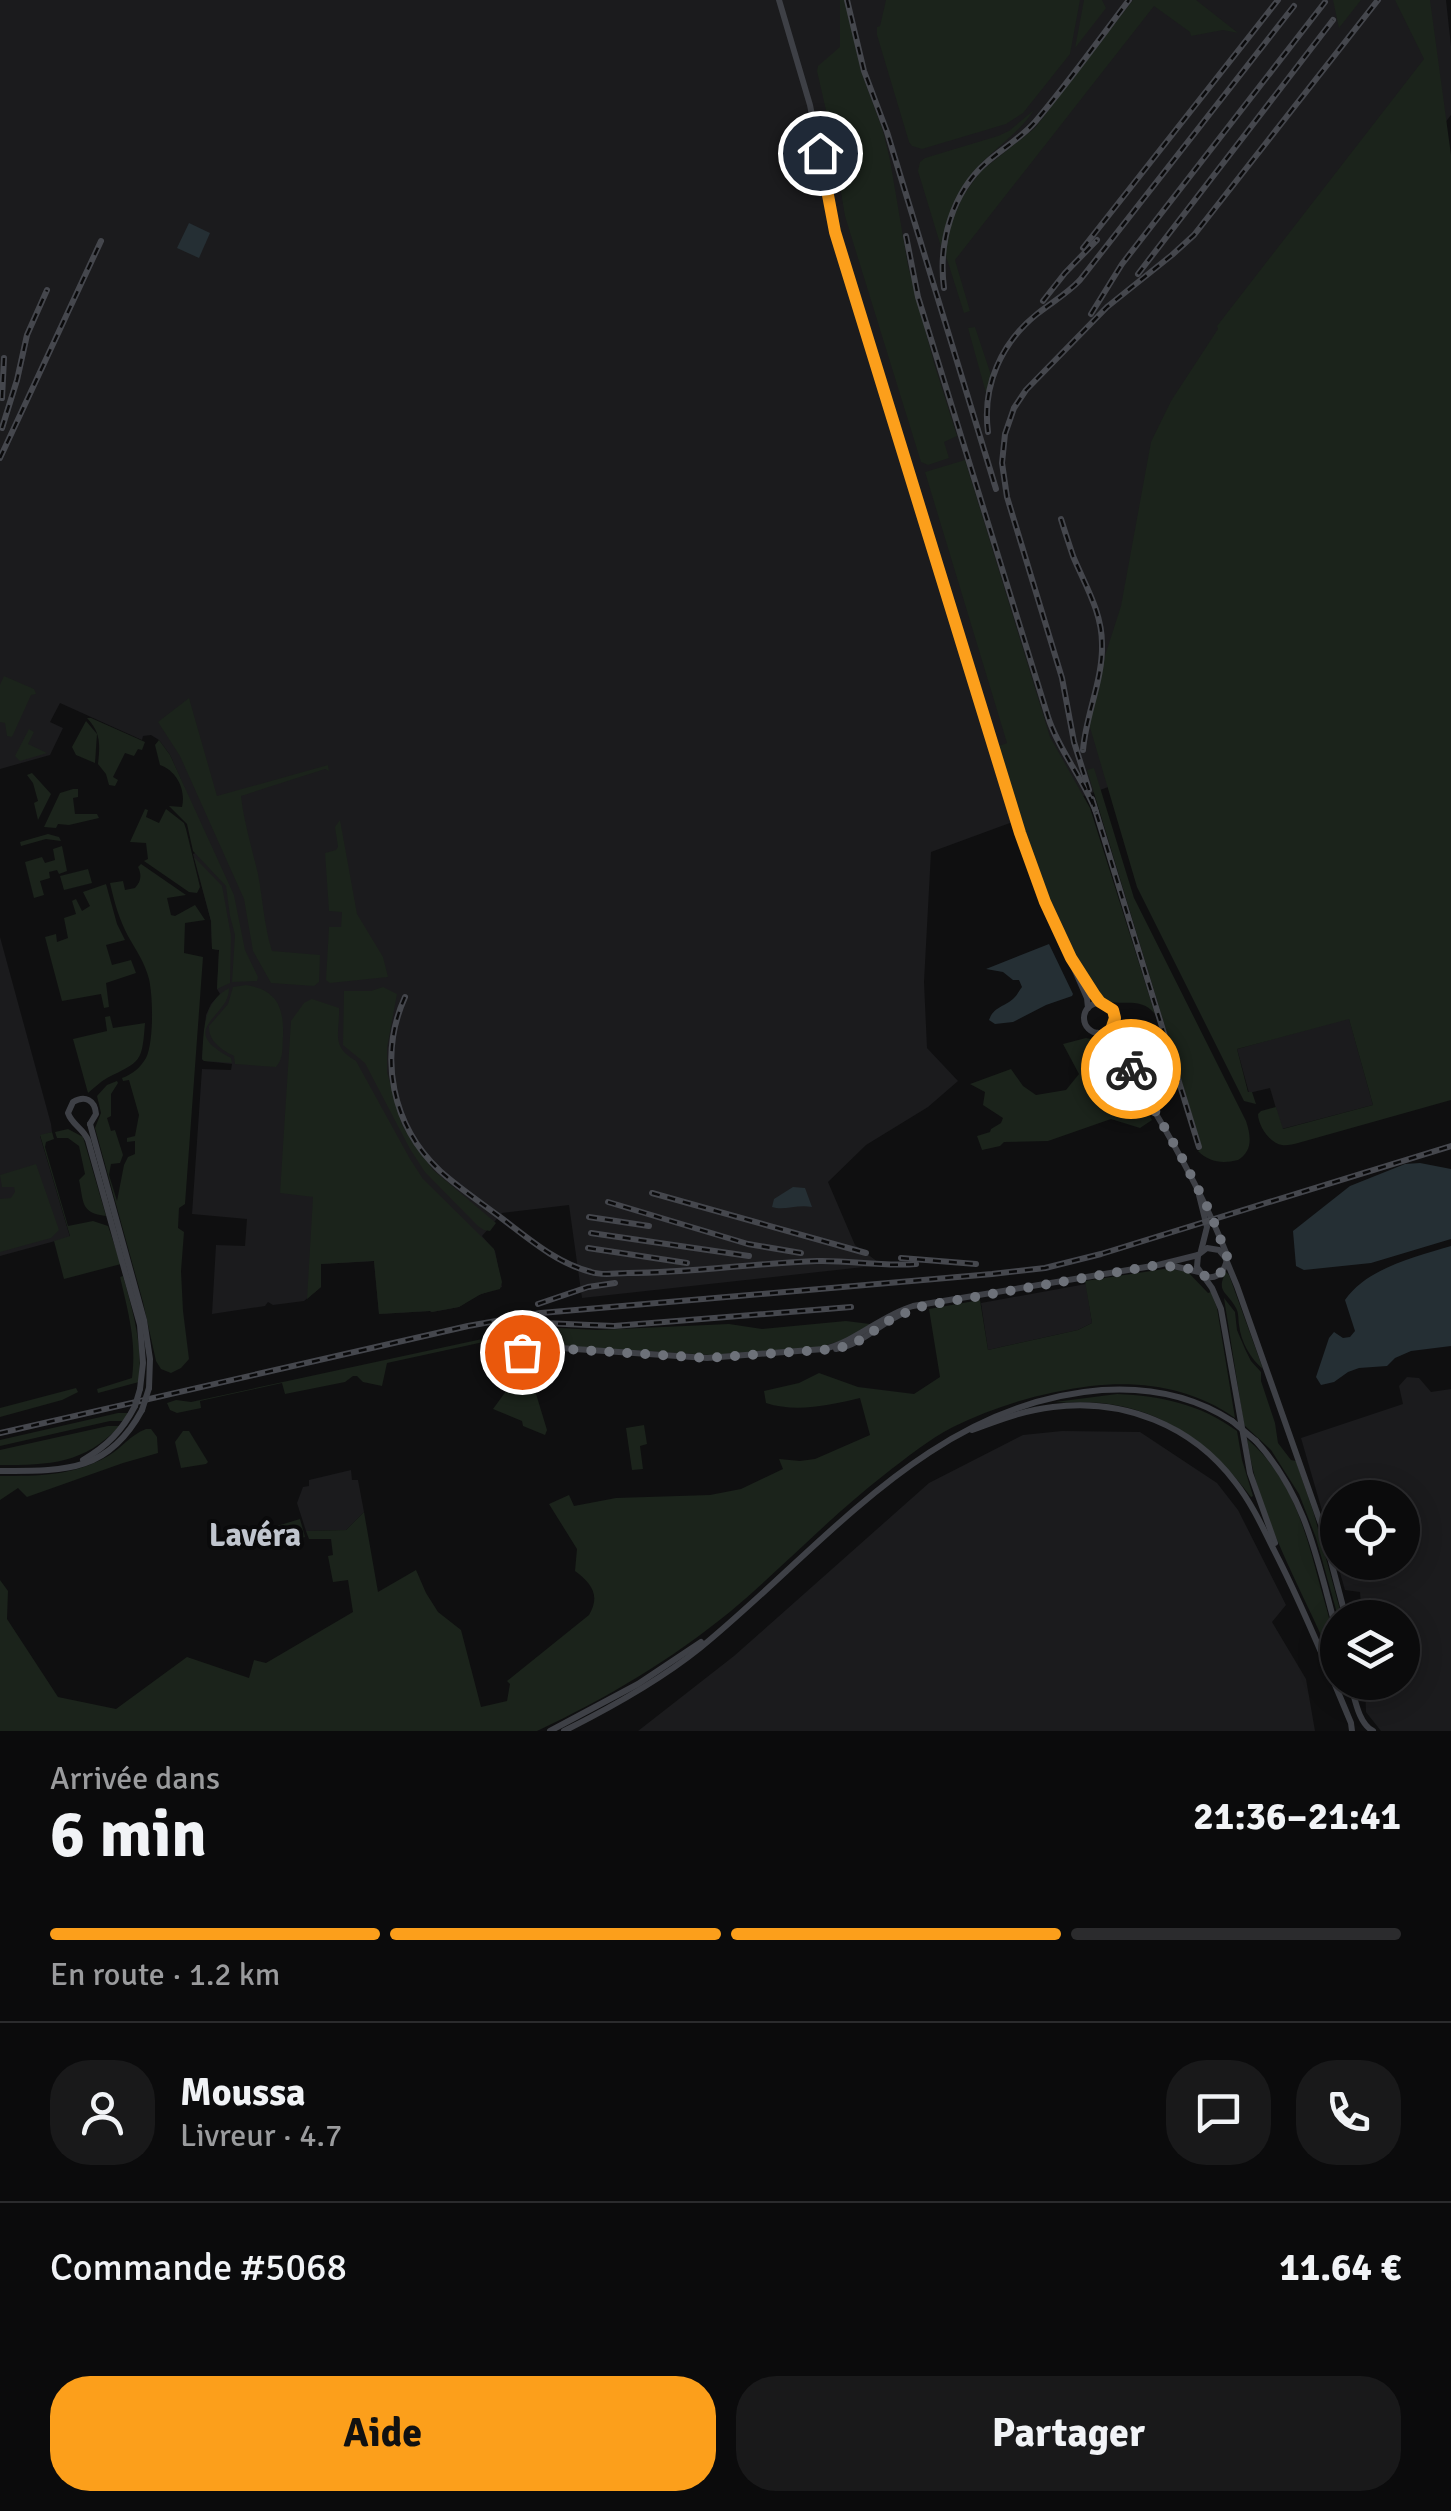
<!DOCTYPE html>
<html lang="fr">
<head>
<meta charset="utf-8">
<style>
	:root { --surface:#0b0b0c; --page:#19191a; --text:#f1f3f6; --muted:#9a9b9d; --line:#2b2b2d; --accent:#fc9f1b }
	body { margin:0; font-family:Signika,sans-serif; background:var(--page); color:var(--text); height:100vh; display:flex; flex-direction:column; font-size:38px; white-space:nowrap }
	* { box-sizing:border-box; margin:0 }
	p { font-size:32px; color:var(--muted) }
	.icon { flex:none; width:55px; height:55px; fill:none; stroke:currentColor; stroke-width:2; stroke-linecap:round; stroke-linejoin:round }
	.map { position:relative; height:1731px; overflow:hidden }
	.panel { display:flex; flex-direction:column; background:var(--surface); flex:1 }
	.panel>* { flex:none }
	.fabs { position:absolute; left:1320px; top:1480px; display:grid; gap:20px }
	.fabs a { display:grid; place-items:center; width:100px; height:100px; border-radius:50%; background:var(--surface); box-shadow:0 5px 25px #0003,0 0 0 2px var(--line); font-size:50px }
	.pin { position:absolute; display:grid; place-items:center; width:85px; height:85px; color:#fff; margin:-42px; border:5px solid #fff; border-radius:50%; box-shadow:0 2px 10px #0007 }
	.courier { position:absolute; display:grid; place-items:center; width:100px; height:100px; margin:-50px; border:8px solid #fc9f1b; border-radius:50%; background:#fff; color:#222; box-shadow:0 2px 12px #0007 }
	.head em { font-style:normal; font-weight:700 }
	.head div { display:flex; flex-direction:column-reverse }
	.head { display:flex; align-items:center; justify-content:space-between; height:170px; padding:0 50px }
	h1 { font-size:65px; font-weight:700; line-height:75px }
	.bar { display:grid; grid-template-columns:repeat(4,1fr); gap:15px 10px; align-content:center; height:120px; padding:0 50px }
	.bar i { height:12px; border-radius:8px; background:var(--line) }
	.bar .on { background:var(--accent) }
	.bar p { grid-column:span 4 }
	.line { display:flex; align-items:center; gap:25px; padding:0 50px; border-top:2px solid var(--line) }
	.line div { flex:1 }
	.round { display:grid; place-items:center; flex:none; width:105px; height:105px; border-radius:40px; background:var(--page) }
	.primary-button { display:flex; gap:20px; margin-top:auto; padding:20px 50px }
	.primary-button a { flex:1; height:115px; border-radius:40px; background:var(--accent); color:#111; font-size:40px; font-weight:700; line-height:115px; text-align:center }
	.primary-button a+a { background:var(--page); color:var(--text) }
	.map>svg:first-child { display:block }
</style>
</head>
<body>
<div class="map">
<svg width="1451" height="1731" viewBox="0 0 1451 1731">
	<rect width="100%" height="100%" fill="#0f0f10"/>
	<g fill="#1b1b1d" fill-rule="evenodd">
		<path d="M0 0H1446L1451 46V115L1184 457 1111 786 931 852 924 982 927 1048 958 1081 928 1107 866 1145 828 1182 855 1245 882 1265 582 1298 569 1205 502 1213 482 1236 495 1251 502 1287 476 1296 459 1307 432 1312 430 1311 379 1314 374 1261 321 1264V1287L304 1301 273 1305 268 1302 265 1306 212 1314 216 1245 245 1246 247 1219 192 1214 202 1069 231 1070 232 1064 204 1061 202 1059 206 1015 211 1004 220 994 217 989 219 950 212 949 211 921 193 854 210 846 170 755 159 740 151 735 143 736 142 740 60 703 50 722 63 728 50 755 0 769Z"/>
		<path d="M0 937 51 1124 52 1132 40 1136 70 1237 0 1256Z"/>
		<path d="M1349 1018 1373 1105 1282 1129 1270 1088 1249 1093 1237 1049Z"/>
		<path d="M1086 1284 1092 1323 1078 1330 988 1350 981 1303Z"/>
		<path d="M1407 1377 1419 1378 1431 1392 1451 1389V1731H1381L1366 1712 1365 1683 1402 1682V1618L1362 1617 1360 1592 1345 1590 1301 1438 1403 1404 1399 1386ZM1338 1498H1402V1562H1338Z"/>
		<path d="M1062 1431 1140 1432 1217 1483 1238 1510 1286 1605 1272 1622 1306 1679 1315 1731H638L734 1656 929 1483 1023 1435Z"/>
		<path d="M351 1470 352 1480H358L364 1512 346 1530 306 1531 297 1503 303 1487 309 1486V1480Z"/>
	</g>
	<g fill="#1b231b">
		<path d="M840 0H845L861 71 883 131 890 160 908 266 934 363 957 436 944 442 949 458 928 465 921 462 845 216 831 132 817 71 818 66 840 47Z"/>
		<path d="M886 0H1080L1070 54 1023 113 1006 124 922 149 912 146 909 142 877 35V27L880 26Z"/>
		<path d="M1084 0H1102L1106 8 1075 48Z"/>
		<path d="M1133 0H1196L1238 33 1223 30 1191 36 1190 32 1154 6 955 260 970 311 964 313 945 253 950 225 963 196 980 172 1035 128Z"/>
		<path d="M1333 0H1361L1339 28Z"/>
		<path d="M1395 0H1430L1451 155V1100L1298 1143C1294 1144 1286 1146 1282 1145 1269 1143 1258 1125 1258 1114L1261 1111 1276 1107 1283 1129 1373 1105 1349 1019 1237 1049 1248 1092H1252L1256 1104 1244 1101 1137 887 1089 724 1102 665 1121 606 1151 442 1171 401 1218 329 1217 326 1424 59Z"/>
		<path d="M1034 110C1019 133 995 148 977 168 956 192 948 220 942 250L918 171 920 162 925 158 998 136 1009 131Z"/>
		<path d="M975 327 991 375 986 393 968 328Z"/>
		<path d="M965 460 1050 737 1090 808 1155 1014C1138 993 1116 1011 1099 996 1092 990 1087 978 1082 970 1043 909 1018 817 996 747L1007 743 925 472Z"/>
		<path d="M4 676 34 689 36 694 31 695 12 737 7 736 5 723 0 722V685Z"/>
		<path d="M189 698 217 796 328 765 329 771 325 769 241 796C244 823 252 848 258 874 263 900 264 926 272 951L320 955 319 982 314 986 271 983 253 951 244 899 180 756 158 722Z"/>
		<path d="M87 718H91L145 742 142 750 138 749 134 756 125 753 113 777 118 780 115 786 109 785 106 774 98 764C100 744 101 733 87 718Z"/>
		<path d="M86 721 97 734 95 763 76 755 72 747Z"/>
		<path d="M29 729 34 732 28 744 47 753 20 761 15 756Z"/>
		<path d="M159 740 170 755 234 895 245 950 258 977 257 981 232 982 235 935 230 916 226 886 193 851 187 824 169 806 182 807C186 790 177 771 160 765L155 745Z"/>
		<path d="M1094 768 1134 898 1246 1121C1251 1136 1253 1151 1238 1160 1222 1164 1209 1162 1198 1151L1202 1148 1087 770Z"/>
		<path d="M32 773 51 794 38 820 34 803 38 801 33 783 27 775Z"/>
		<path d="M73 789H78V797L73 798 75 814H97L99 818 69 825 58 824 56 828 44 827 60 793Z"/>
		<path d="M145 809 148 810 146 817 159 823 166 809 184 823 186 829 200 887 197 893 189 892 144 861 148 859 146 843 130 842Z"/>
		<path d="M340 820 357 914 383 957 388 977 330 983 326 980 329 927H341L342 912 329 911 325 853 336 850 338 847 335 827Z"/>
		<path d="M48 834 59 837 61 841 46 839 21 846 25 862 42 857 45 863 55 860 53 849 62 846 67 871 59 874 57 870 49 872 50 878 40 881 44 895 34 898 20 842Z"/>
		<path d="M194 857 222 886 223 891 231 936 230 983 217 989 219 950 212 949 211 921Z"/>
		<path d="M141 864 186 895 167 898 171 915 175 916 195 905 205 920 185 923 184 953 203 957 185 1204 179 1208 178 1228 184 1232 181 1271 183 1311 189 1359 181 1368 171 1373 161 1369 156 1361 143 1302 95 1128 101 1113 97 1096 107 1085 117 1081 118 1083 111 1094V1116L107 1118 111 1131 115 1130 123 1155 120 1163 111 1164 109 1175 117 1201 124 1165 128 1157 135 1154V1141L127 1142V1138L135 1136 139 1115 129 1080 123 1081 122 1078C133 1074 140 1068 146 1058 154 1042 153 996 149 979 145 963 136 950 128 936 119 919 114 901 110 883L123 881 125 890 135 888C141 882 142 875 138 867Z"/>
		<path d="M88 869 92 883 64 890 60 876Z"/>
		<path d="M106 884 117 924 125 940 106 945 112 965 131 960 136 973 106 983 109 1007 104 1008 101 994 62 1001 45 937 56 934 57 942 68 938 64 918 76 914 72 901 76 899 82 911 90 906 83 892Z"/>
		<path d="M246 985C278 990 284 1008 283 1037 282 1048 284 1058 276 1067L235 1064 234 1056C222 1050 208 1041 209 1026L228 1004 233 987Z"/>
		<path d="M383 987 397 994 387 1048V1072L402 1125 433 1170 496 1223 490 1231 484 1230 478 1226 425 1172 410 1149 365 1063 343 1045 344 991H371Z"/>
		<path d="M229 988C230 1018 174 1028 231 1058L232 1063 204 1061 202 1059C204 1031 202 1003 229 988Z"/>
		<path d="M312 999 339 1008C340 1033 330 1046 356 1061L410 1159 423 1179 494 1249 502 1282 500 1289 481 1294 459 1307 432 1312 430 1311 379 1314 374 1261 321 1264V1287L307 1299 313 1197 280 1193 291 1021 304 1003Z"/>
		<path d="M110 1016 113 1028 145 1023C142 1063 141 1061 107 1078 100 1082 94 1088 88 1093L73 1039 107 1031 105 1017Z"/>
		<path d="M1086 1038 1100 1041 1107 1047 1152 1120 1140 1128 1111 1119 1048 1141 1004 1142 1000 1146 982 1150 977 1136 990 1132 991 1129 1001 1123 1003 1118 983 1105 985 1092 970 1084 1011 1069 1023 1086 1036 1095 1066 1090 1079 1074 1063 1044Z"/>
		<path d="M68 1129 83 1137 106 1216C80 1213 84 1202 79 1180L85 1174 79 1146 68 1138H57L55 1132Z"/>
		<path d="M52 1132 54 1139 46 1142 45 1147 68 1226 93 1221 108 1226 121 1264 64 1279 54 1241 70 1236 40 1135Z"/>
		<path d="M36 1164 59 1230 51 1238 0 1252V1199L11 1198 15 1192 14 1187H2L0 1175Z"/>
		<path d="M1164 1269 1187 1271 1208 1293 1211 1292 1217 1308 1235 1418C1193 1388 1142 1380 1091 1386 1043 1392 995 1406 953 1427 928 1440 906 1458 884 1475 830 1517 783 1567 731 1611 671 1660 607 1698 537 1731H0V1580L8 1591 7 1619 58 1697 116 1709 187 1657 249 1678 254 1660 266 1663 353 1612 348 1580 333 1582 328 1556 333 1555 331 1539H309L306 1531 346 1530 364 1512 378 1592 416 1570 426 1593 438 1612 461 1630 481 1707 507 1701 510 1684 507 1681 589 1615C601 1595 591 1583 575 1571L577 1549 549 1504 569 1495 574 1506 616 1498 710 1495 741 1489 783 1469 779 1459 800 1461 815 1459 870 1435 860 1398C831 1405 796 1413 766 1403L764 1391 799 1383 819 1373 858 1387 914 1394 940 1377 929 1309 980 1300 988 1350 1078 1330 1092 1323 1085 1281Z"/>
		<path d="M1226 1272 1229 1275 1263 1369C1250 1358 1241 1342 1239 1325 1238 1319 1239 1313 1236 1308 1228 1292 1215 1292 1226 1272Z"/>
		<path d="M123 1276C133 1312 143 1345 139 1382L98 1393 97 1389 132 1378C137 1343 128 1311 120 1277Z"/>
		<path d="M1224 1298 1235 1312 1237 1330 1245 1349 1251 1361 1261 1372V1381L1275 1423 1278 1443 1291 1460 1296 1461 1314 1514 1342 1617H1338L1316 1538 1299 1494 1271 1450 1244 1425Z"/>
		<path d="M846 1321 870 1324 849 1338 821 1347 710 1355 551 1345C539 1342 525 1341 522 1326L597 1330 729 1324 762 1329Z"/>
		<path d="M519 1331V1334L511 1336 387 1363 382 1386 363 1382 357 1376H353L345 1382 285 1394 282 1383 200 1401 201 1408 177 1413 170 1410 167 1403 176 1400 191 1402Z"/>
		<path d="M523 1368 530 1374 547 1430 545 1435 523 1426 522 1421 493 1409Z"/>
		<path d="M76 1388 78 1392 62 1400 0 1417V1408Z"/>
		<path d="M1117 1394C1162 1396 1200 1404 1237 1431L1242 1460 1253 1496 1251 1497C1214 1447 1166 1410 1102 1403 1086 1402 1070 1403 1055 1402Z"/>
		<path d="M118 1413H129L125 1421H110L0 1446V1440Z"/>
		<path d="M644 1425 647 1444 640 1446 643 1469 632 1470 626 1428Z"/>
		<path d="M108 1426H120C83 1464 51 1465 0 1465V1450Z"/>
		<path d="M146 1429H151L157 1437 158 1453 123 1463 27 1497 18 1488 0 1500V1476C38 1476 74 1476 108 1456 122 1448 130 1435 146 1429Z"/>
		<path d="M183 1431H189L208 1462 206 1464 181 1468 175 1442Z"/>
		<path d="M1247 1439C1293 1478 1306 1533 1321 1589 1329 1617 1337 1643 1337 1672 1306 1595 1259 1522 1247 1439Z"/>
		<path d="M300 1519 305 1537 282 1543 277 1526Z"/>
	</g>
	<g fill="#252f34">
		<path d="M189 223 210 233 199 258 177 248Z"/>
		<path d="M1049 944 1073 994 1072 996 1046 1005 1013 1022 995 1024 989 1020C994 1006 1005 1007 1014 998 1017 995 1019 991 1022 987L1019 980H1013L1003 972 986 969Z"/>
		<path d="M1420 1163 1451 1169V1239L1371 1263 1304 1270 1296 1266 1293 1231 1350 1186 1405 1164Z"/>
		<path d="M793 1187 805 1188 812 1207C797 1204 784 1211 772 1207L774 1199Z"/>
		<path d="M1451 1246V1346L1411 1351 1395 1358 1387 1366 1359 1368 1348 1372 1334 1382 1321 1385 1316 1377 1329 1338 1334 1332 1343 1338 1350 1337 1355 1331 1345 1300C1367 1268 1415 1257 1451 1246Z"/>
	</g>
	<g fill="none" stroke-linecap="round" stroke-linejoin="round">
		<g stroke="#3e4046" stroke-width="6">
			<path d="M779 0 810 105 835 232 1019 833 1045 902 1087 998 1088 1008"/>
			<path d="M1077 966 1100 1001"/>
			<circle cx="1099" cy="1018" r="15"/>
			<path d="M1112 1028 1123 1053"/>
			<path d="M1098 1033C1122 1050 1134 1078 1149 1102 1179 1152 1206 1201 1227 1255"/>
			<path d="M90 1124 96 1114C95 1100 85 1095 73 1102L68 1113C72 1125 83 1128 88 1140L140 1325 143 1363 140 1389"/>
			<path d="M90 1124 144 1320 150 1359 149 1388"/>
			<path d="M1199 1195 1207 1227 1201 1251"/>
			<path d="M1198 1255 1197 1267 1212 1288 1221 1309 1250 1473 1275 1543"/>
			<path d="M1169 1265 1199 1272"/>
			<path d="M1202 1275C1214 1281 1223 1274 1226 1263"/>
			<path d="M531 1346 707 1358 824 1349"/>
			<path d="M531 1346 523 1347 525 1355 545 1349"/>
			<path d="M824 1349C857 1341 880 1316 913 1306L1158 1265 1198 1255 1207 1248 1219 1250 1225 1257 1237 1286 1322 1527 1346 1618"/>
			<path d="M836 1349C862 1345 880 1323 904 1313"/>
			<path d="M972 1430C999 1420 1025 1410 1053 1407 1123 1398 1192 1425 1235 1482 1254 1506 1266 1535 1280 1562 1306 1614 1328 1668 1351 1723L1352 1731"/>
			<path d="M1256 1441C1308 1498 1318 1564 1338 1636"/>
			<path d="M83 1460C107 1446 122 1431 135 1406"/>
			<path d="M0 1471C64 1471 108 1473 142 1410"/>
			<path d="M1350 1682C1355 1698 1358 1723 1373 1731"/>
			<path d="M550 1731 638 1684 701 1642"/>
			<path d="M564 1731C612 1707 659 1681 700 1648 824 1547 930 1403 1102 1390 1149 1387 1192 1395 1232 1421"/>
		</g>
		<defs>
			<g id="rail">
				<path d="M847 0 864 71 887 132 996 489"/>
				<path d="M906 236 918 297 1048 717C1059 751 1083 778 1096 812"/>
				<path d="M1083 248 1278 0"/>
				<path d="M1138 274 1333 20"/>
				<path d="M944 288C938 244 952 192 987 162 1003 148 1021 138 1035 122 1068 83 1098 41 1129 0"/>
				<path d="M1043 301 1065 273 1097 240"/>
				<path d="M1091 314 1122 264 1325 2"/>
				<path d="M2 398 4 358"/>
				<path d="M2 428 17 380 27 335 47 290"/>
				<path d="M988 432C982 386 1001 343 1037 314 1052 302 1067 294 1080 280L1294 6"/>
				<path d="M0 458 101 241"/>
				<path d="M1061 519C1065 532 1069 544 1073 556 1085 585 1102 612 1102 644 1103 680 1086 714 1083 750"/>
				<path d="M1089 790 1074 742 1062 678 1007 497 1002 463 1005 434 1014 408 1026 390 1107 307 1172 255 1194 235 1378 0"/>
				<path d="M1092 799 1199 1147"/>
				<path d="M405 997C378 1057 392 1126 440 1171 459 1188 480 1202 500 1217 528 1238 556 1263 591 1272 603 1276 615 1273 628 1273 691 1273 754 1263 817 1261 850 1260 881 1267 916 1264"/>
				<path d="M652 1193 866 1253"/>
				<path d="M608 1202 748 1244 801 1253"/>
				<path d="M589 1217 649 1226"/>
				<path d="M591 1233 749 1256"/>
				<path d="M588 1248 687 1263"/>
				<path d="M901 1258 976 1264"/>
				<path d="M538 1304 588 1287 615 1283"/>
				<path d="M542 1323 614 1326 851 1307"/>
				<path d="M0 1433 468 1326 541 1313 992 1274 1045 1268 1101 1254 1451 1146"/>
			</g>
		</defs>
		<use href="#rail" stroke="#45474d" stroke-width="6"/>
		<use href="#rail" stroke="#0a0a0b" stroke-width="2.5" stroke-dasharray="8" stroke-linecap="butt"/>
		<g stroke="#3e4046" stroke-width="6">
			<path d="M135 1406 140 1389"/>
			<path d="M142 1410 149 1388"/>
			<path d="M1232 1421 1256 1441"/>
		</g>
	</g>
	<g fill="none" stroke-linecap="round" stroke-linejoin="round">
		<path stroke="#6d7179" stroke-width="10" stroke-dasharray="0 18" d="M522 1352 528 1356 550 1348 707 1358 835 1349 854 1344 893 1318 923 1306 1158 1265 1190 1269 1207 1277 1218 1276 1225 1267 1227 1256 1210 1212 1182 1158 1131 1069"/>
		<path stroke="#fc9f1b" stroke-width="12" d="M820 153 835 232 1020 833 1045 902 1071 958 1094 994 1100 1002 1113 1010 1115 1018 1112 1027 1131 1069"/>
	</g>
	<g text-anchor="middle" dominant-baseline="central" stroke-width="8" stroke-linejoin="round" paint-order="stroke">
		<g font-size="32" font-weight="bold" fill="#c0c5ce" stroke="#0a0a0b">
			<text x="255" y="1535">Lavéra</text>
		</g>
	</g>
</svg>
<div class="fabs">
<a><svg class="icon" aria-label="locate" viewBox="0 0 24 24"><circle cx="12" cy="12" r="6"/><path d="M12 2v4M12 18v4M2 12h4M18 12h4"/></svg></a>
<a><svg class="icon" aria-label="layers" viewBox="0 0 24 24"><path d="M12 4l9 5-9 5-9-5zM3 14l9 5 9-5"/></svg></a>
</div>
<div class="pin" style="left:522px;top:1352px;background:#ea580c"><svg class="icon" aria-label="bag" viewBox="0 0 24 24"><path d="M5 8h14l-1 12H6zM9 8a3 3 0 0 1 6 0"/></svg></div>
<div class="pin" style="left:820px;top:153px;background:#1f2937"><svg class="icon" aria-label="home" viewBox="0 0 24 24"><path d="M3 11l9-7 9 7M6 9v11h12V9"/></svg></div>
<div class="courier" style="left:1131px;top:1069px"><svg class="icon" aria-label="bike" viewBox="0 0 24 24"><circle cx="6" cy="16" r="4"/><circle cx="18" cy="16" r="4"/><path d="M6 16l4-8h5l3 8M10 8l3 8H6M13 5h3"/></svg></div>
</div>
<section class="panel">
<div class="head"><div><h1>6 min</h1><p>Arrivée dans</p></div><em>21:36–21:41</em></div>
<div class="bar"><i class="on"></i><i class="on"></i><i class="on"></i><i></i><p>En route · 1.2 km</p></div>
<div class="line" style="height:180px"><a class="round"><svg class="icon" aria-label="person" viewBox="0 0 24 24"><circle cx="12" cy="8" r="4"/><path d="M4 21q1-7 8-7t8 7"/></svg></a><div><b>Moussa</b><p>Livreur · 4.7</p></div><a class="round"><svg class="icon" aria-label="chat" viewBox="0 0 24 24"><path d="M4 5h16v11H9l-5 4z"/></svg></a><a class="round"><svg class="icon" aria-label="phone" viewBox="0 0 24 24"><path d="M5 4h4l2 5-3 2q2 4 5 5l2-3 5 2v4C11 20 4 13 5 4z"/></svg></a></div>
<div class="line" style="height:130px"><div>Commande #5068</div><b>11.64 €</b></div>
<div class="primary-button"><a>Aide</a><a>Partager</a></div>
</section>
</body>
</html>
